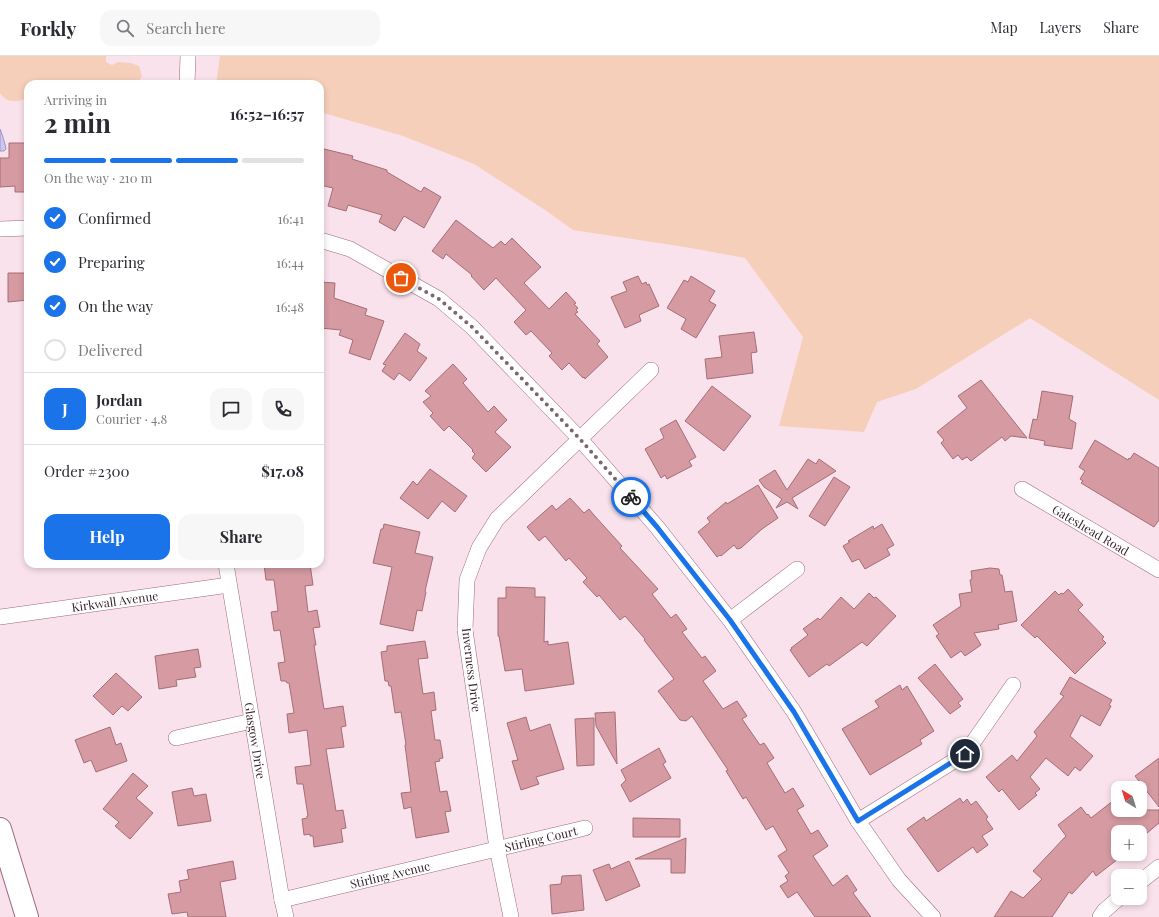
<!DOCTYPE html>
<html lang="en">
<head>
<meta charset="utf-8">
<style>
	:root { --surface:#fff; --page:#f7f7f7; --text:#2b2b33; --muted:#7c7c81; --line:#e1e1e2; --accent:#1a73e8 }
	body { margin:0; font-family:"Playfair Display",serif; background:var(--page); color:var(--text); height:100vh; display:flex; flex-direction:column; font-size:15px; white-space:nowrap }
	* { box-sizing:border-box; margin:0 }
	p { font-size:13px; color:var(--muted) }
	.icon { flex:none; width:22px; height:22px; fill:none; stroke:currentColor; stroke-width:2; stroke-linecap:round; stroke-linejoin:round }
	.map { position:relative; flex:1; overflow:hidden }
	.sheet { position:absolute; left:24px; top:24px; width:300px; height:488px; display:flex; flex-direction:column; background:var(--surface); border-radius:12px; box-shadow:0 2px 6px #0003 }
	.sheet>* { flex:none }
	.needle { width:26px; rotate:322deg }
	.controls { position:absolute; left:1111px; top:725px; display:grid; gap:8px }
	.controls a { display:grid; place-items:center; width:36px; height:36px; border-radius:8px; background:var(--surface); box-shadow:0 2px 6px #0003; font-size:20px }
	.pin { position:absolute; display:grid; place-items:center; width:34px; height:34px; color:#fff; margin:-17px; border:2px solid #fff; border-radius:50%; box-shadow:0 1px 4px #0007 }
	.courier { position:absolute; display:grid; place-items:center; width:40px; height:40px; margin:-20px; border:3px solid #1a73e8; border-radius:50%; background:#fff; color:#222; box-shadow:0 1px 5px #0007 }
	.overview em { font-style:normal; font-weight:700 }
	.overview div { display:flex; flex-direction:column-reverse }
	.overview { display:flex; align-items:center; justify-content:space-between; height:68px; padding:0 20px }
	h1 { font-size:26px; font-weight:700; line-height:30px }
	.bar { display:grid; grid-template-columns:repeat(4,1fr); gap:6px 4px; align-content:center; height:48px; padding:0 20px }
	.bar i { height:5px; border-radius:3px; background:var(--line) }
	.bar .active { background:var(--accent) }
	.bar p { grid-column:span 4 }
	.line { display:flex; align-items:center; gap:10px; padding:0 20px; border-top:1px solid var(--line) }
	.line div { flex:1 }
	.round { display:grid; place-items:center; flex:none; width:42px; height:42px; border-radius:12px; background:var(--page) }
	ol { padding:0 20px; list-style:none }
	li { display:flex; align-items:center; gap:12px; height:44px }
	li p { margin-inline-start:auto }
	li .icon { padding:4px; border-radius:50%; background:var(--accent); color:#fff; stroke-width:4 }
	li:last-child { color:var(--muted) }
	li i { width:22px; height:22px; border:2px solid var(--line); border-radius:50% }
	.cta { display:flex; gap:8px; margin-top:auto; padding:8px 20px }
	.cta a { flex:1; height:46px; border-radius:12px; background:var(--accent); color:#fff; font-size:16px; font-weight:700; line-height:46px; text-align:center }
	.cta a+a { background:var(--page); color:var(--text) }
	header { display:flex; align-items:center; gap:24px; box-sizing:border-box; height:56px; padding:0 20px; background:var(--surface); border-bottom:1px solid var(--line) }
	header strong { font-size:19px }
	nav { display:flex; gap:22px; margin-inline-start:auto; font-size:14px }
	.search { width:280px; height:36px; background:var(--page); display:flex; align-items:center; gap:10px; box-sizing:border-box; padding:0 14px; border-radius:12px; color:var(--muted); font-size:15px }
	.map>svg:first-child { display:block }
</style>
</head>
<body>
<header>
<strong>Forkly</strong>
<div class="search"><svg class="icon" aria-label="search" viewBox="0 0 24 24"><circle cx="10" cy="10" r="6"/><path d="M15 15l6 6"/></svg>Search here</div>
<nav><a>Map</a><a>Layers</a><a>Share</a></nav>
</header>
<div class="map">
<svg width="1159" height="861" viewBox="0 0 1159 861">
	<rect width="100%" height="100%" fill="#fae2ec"/>
	<g fill="#f5cfba">
		<path d="M0 0H106V6L112 9 118 6 131 7 139 10 142 20 137 28H28V42C17 46 7 48 0 37Z"/>
		<path d="M220 0H1159V344L1030 262 916 333 877 346 864 376 779 370 803 281 745 202 685 191 573 174 548 156 474 108 403 80 320 56V28H216Z"/>
	</g>
	<path fill="#cbc6f4" stroke="#9f95b8" d="M0 73C1 74 6 91 6 93L4 95H0Z"/>
	<g fill="#d59aa2" stroke="#a66e76">
		<path d="M9 87H25V94H28V136H15V130L0 131V102H9Z"/>
		<path d="M320 92 353 100 352 103 387 114V116L421 136 424 131 441 141 424 172 404 160 395 175 379 166 382 159 348 149 346 155 328 150 333 132 320 129Z"/>
		<path d="M456 164 493 192 501 185 505 189 512 182 541 211 524 227 549 253 566 236 576 247 574 248 578 252 576 254 578 256 575 258 600 285 597 288 608 301 585 323 584 321 583 322 569 307 562 314 549 300 552 297 531 275 526 279 514 266 526 254 496 222 484 234 471 220 472 219 446 198 443 203 432 195Z"/>
		<path d="M8 217H28V244L8 246Z"/>
		<path d="M638 220 642 228 646 226 647 229 649 228 659 250 639 259 641 265 625 272 611 241 627 235 623 226Z"/>
		<path d="M691 220 715 235 709 245 716 249 696 282 681 273 686 263 667 252 684 224 688 226Z"/>
		<path d="M320 226 335 227 334 242 367 253 365 259 384 265 370 304 349 297 353 284 339 279 341 274 320 272Z"/>
		<path d="M754 276 757 296 751 297 753 317 707 323 705 303 722 301 719 280Z"/>
		<path d="M405 277 420 288 417 295 427 302 410 325 399 317 394 324 382 315 386 309 383 308Z"/>
		<path d="M453 308 467 323 463 327 488 356 494 350 507 364 495 376 511 391 486 416 472 402 475 398 472 395 473 394 449 370 444 375 430 360 433 357 423 346 431 340 425 335Z"/>
		<path d="M981 324 1027 382 1011 380 1005 385 1002 381 971 405 967 401 962 404 958 399 953 403 941 387 944 384 937 376 967 352 958 340Z"/>
		<path d="M712 330 751 360 724 395 685 365Z"/>
		<path d="M1042 335 1073 340 1069 363 1076 367 1072 393 1044 389 1045 385 1029 382 1033 363 1037 364Z"/>
		<path d="M676 364 696 401 689 405 692 410 667 423 665 419 661 422 645 393 664 382 660 373Z"/>
		<path d="M1095 384 1128 404 1129 402 1130 403 1134 397 1159 412V464L1154 471 1081 427 1083 425 1080 423 1085 415 1079 411Z"/>
		<path d="M808 403 816 408 819 403 836 415 792 442 798 453 787 446 776 452 782 443 764 431 759 424 775 414 787 434Z"/>
		<path d="M430 413 467 440 455 456 442 445 428 463 400 442 413 425 417 429Z"/>
		<path d="M834 421 850 431 825 470 809 460Z"/>
		<path d="M758 429 778 462 762 473 741 492 737 493 734 489 721 500 720 499 717 501 698 476 710 466 707 462 726 446 727 448Z"/>
		<path d="M570 442 584 457 589 453 593 458 622 490 620 492 658 533 652 538 671 562 676 558 687 573 682 576 702 602 705 600 716 615 703 625 723 653 737 645 747 660 742 663 760 689 764 687 774 702 767 707 785 737 793 732 804 750 797 754 811 778 818 774 828 790 813 800 833 830 847 819 857 834 853 837 871 861H815L797 836 788 842 780 830 788 825 785 820 789 817 778 800 787 794 773 770 766 774 746 741 743 743 726 715 728 714 692 660 686 665 680 664 658 635 674 623 644 584 645 583 625 560 620 564 599 539 597 541 583 526 587 522 569 502 566 505 545 480 539 485 527 471 552 449 556 454Z"/>
		<path d="M384 468 420 476 415 497 433 501 425 535 426 536 422 555 417 554 413 575 380 568 392 511 373 507 381 473H383Z"/>
		<path d="M882 468 894 489 887 493 890 499 865 513 859 503 852 506 843 490 850 486 848 485 873 470 874 473Z"/>
		<path d="M264 508H310L313 529 305 530 308 556 317 554 320 571 313 572 316 589H314L324 653 343 650 346 670 341 671 344 691 326 693 336 755 343 754 346 772 341 773 343 786 314 791 313 780H310V778L304 779 302 763 307 762V760H308L303 728H297L295 711 311 709 307 674 289 677 287 658 294 657 289 627H287L286 625H281L278 607 285 606 280 574 274 575 271 556 278 555 274 524H266Z"/>
		<path d="M990 512 999 513 1000 519H1002L1005 536 1012 535 1017 565 998 569 999 573 974 577 981 589 965 600 961 595 951 602 936 580 939 578 933 569 961 550 959 538 972 536 970 524 972 523 971 515Z"/>
		<path d="M506 531 535 532V541H545L544 586 548 585V589L568 586 574 628 525 635 522 613 505 615 499 580H498V542H506Z"/>
		<path d="M1068 533 1083 549 1078 554 1104 581 1102 583 1106 587 1075 618 1037 580 1035 582 1021 569 1055 535 1059 539 1061 537 1063 538Z"/>
		<path d="M869 537 874 542 876 541 896 560 867 590 862 586 829 610 827 608 809 621 790 594 792 593 791 592 808 579 803 573 818 562 820 564 841 541 854 553Z"/>
		<path d="M425 585 428 602 418 603 423 638 434 636 436 654 431 655 435 684H440L443 702 439 703 440 705 435 706 440 736 447 735 451 755 445 756 449 776 416 782 411 751 404 753 401 737 411 736 405 689H406L401 656 395 657 391 630H389L388 625H385L381 596 387 595V590Z"/>
		<path d="M198 593 201 611 194 612 196 621 176 624 177 630 159 633 155 600Z"/>
		<path d="M935 608 963 643 958 647 961 650 950 658 918 622Z"/>
		<path d="M116 617 142 641 128 655 122 650 113 659 93 640Z"/>
		<path d="M1070 621 1112 644 1109 649 1111 650 1100 670 1081 659 1070 680 1093 700 1080 715 1075 711 1068 720 1046 702 1030 721 1040 733 1035 737 1037 739 1019 754 1002 733 999 736 986 721 1012 699 1017 705 1037 680 1034 676 1064 640 1060 638Z"/>
		<path d="M900 629 902 634 907 630 934 675 920 684 922 688 870 719 842 673 879 651 875 645Z"/>
		<path d="M615 656 617 708 596 670 595 657Z"/>
		<path d="M526 661 530 675 550 668 564 713 536 721 539 728 521 734 512 705 518 704 507 667Z"/>
		<path d="M594 662V709L577 710 575 663Z"/>
		<path d="M110 671 116 689 121 687 127 705 96 716 91 704 84 707 75 684Z"/>
		<path d="M659 692 666 706 663 708 671 722 630 746 621 729 626 724 621 714Z"/>
		<path d="M1159 702V751L1135 720Z"/>
		<path d="M133 717 148 730 136 742 153 757 130 783 115 770 119 766 103 753Z"/>
		<path d="M192 732 194 740 206 738 211 765 178 770 172 736Z"/>
		<path d="M1118 741V754H1159V767L1140 783V776H1118V798H1121L1118 800V803L1096 820 1093 815 1072 838 1069 836 1052 861H994L1011 835 1023 842 1042 823 1033 815 1066 780 1058 769 1081 751 1087 759 1088 758 1091 762Z"/>
		<path d="M960 742 963 747 967 743 971 749 976 745 988 761 986 763 993 773 982 780 988 789 977 797 973 791 938 816 907 773 924 761 926 765Z"/>
		<path d="M633 762 680 763V781H633Z"/>
		<path d="M686 782 685 817H671V803H635Z"/>
		<path d="M233 805 236 823 220 826 226 861H188L187 856 172 858 168 838 181 836 179 825 189 823 187 814Z"/>
		<path d="M629 805 640 830 606 845 593 814 609 808 611 813Z"/>
		<path d="M581 819 584 854 552 858 550 829 561 828 562 820Z"/>
	</g>
	<g fill="none" stroke-linecap="round" stroke-linejoin="round">
		<defs>
			<g id="minor">
				<path d="M187 28 188 0"/>
				<path d="M0 173 28 172"/>
				<path d="M320 184 350 193 439 243 472 271 580 383 657 471 730 564 794 656 858 765 899 824 933 861"/>
				<path id="s1" d="M1022 433 1159 514"/>
				<path id="s2" d="M226 508 282 844 286 861"/>
				<path id="s3" d="M0 561 229 529"/>
				<path d="M730 564 797 513"/>
				<path d="M176 682 252 665"/>
				<path d="M858 765 965 698 1013 629"/>
				<path d="M1140 826 1159 811"/>
				<path id="s4" d="M282 844 585 772"/>
				<path d="M511 861 497 792 465 574 467 524 479 492 497 463 651 314"/>
				<path d="M1100 861 1104 855 1119 842"/>
			</g>
			<path id="secondary" d="M0 773 27 861"/>
		</defs>
		<use href="#minor" stroke="#9c6981" stroke-width="16"/>
		<use href="#secondary" stroke="#9c6981" stroke-width="24"/>
		<use href="#minor" stroke="#fff" stroke-width="15"/>
		<use href="#secondary" stroke="#fff" stroke-width="22"/>
	</g>
	<g fill="none" stroke-linecap="round" stroke-linejoin="round">
		<path stroke="#7b656f" stroke-width="4" stroke-dasharray="0 7.2" d="M401 222 439 243 472 271 580 383 631 441"/>
		<path stroke="#1a73e8" stroke-width="5" d="M631 441 657 471 730 564 794 656 858 765 965 698"/>
	</g>
	<g text-anchor="middle" dominant-baseline="central" stroke-width="4" stroke-linejoin="round" paint-order="stroke">
		<g font-size="12" fill="#37222c" stroke="#fff">
			<text stroke="none"><textPath href="#s1" startOffset="80">Gateshead Road</textPath></text>
			<text stroke="none"><textPath href="#s3" startOffset="116">Kirkwall Avenue</textPath></text>
			<text transform="translate(472 614) rotate(83)">Inverness Drive</text>
			<text stroke="none"><textPath href="#s2" startOffset="179">Glasgow Drive</textPath></text>
			<text stroke="none"><textPath href="#s4" startOffset="266">Stirling Court</textPath></text>
			<text stroke="none"><textPath href="#s4" startOffset="111">Stirling Avenue</textPath></text>
		</g>
	</g>
</svg>
<div class="controls">
<a><svg class="needle" viewBox="-14 -14 28 28"><path d="M0-13l5 13h-10z" fill="#e53935"/><path d="M0 13l5-13h-10z" fill="#7c7c81"/></svg></a>
<a>+</a>
<a>−</a>
</div>
<div class="pin" style="left:401px;top:222px;background:#ea580c"><svg class="icon" aria-label="bag" viewBox="0 0 24 24"><path d="M5 8h14l-1 12H6zM9 8a3 3 0 0 1 6 0"/></svg></div>
<div class="pin" style="left:965px;top:698px;background:#1f2937"><svg class="icon" aria-label="home" viewBox="0 0 24 24"><path d="M3 11l9-7 9 7M6 9v11h12V9"/></svg></div>
<div class="courier" style="left:631px;top:441px"><svg class="icon" aria-label="bike" viewBox="0 0 24 24"><circle cx="6" cy="16" r="4"/><circle cx="18" cy="16" r="4"/><path d="M6 16l4-8h5l3 8M10 8l3 8H6M13 5h3"/></svg></div>
<section class="sheet">
<div class="overview"><div><h1>2 min</h1><p>Arriving in</p></div><em>16:52–16:57</em></div>
<div class="bar"><i class="active"></i><i class="active"></i><i class="active"></i><i></i><p>On the way · 210 m</p></div>
<ol>
<li><svg class="icon" aria-label="check" viewBox="0 0 24 24"><path d="M5 12l5 5 9-10"/></svg>Confirmed<p>16:41</p></li>
<li><svg class="icon" aria-label="check" viewBox="0 0 24 24"><path d="M5 12l5 5 9-10"/></svg>Preparing<p>16:44</p></li>
<li><svg class="icon" aria-label="check" viewBox="0 0 24 24"><path d="M5 12l5 5 9-10"/></svg>On the way<p>16:48</p></li>
<li><i></i>Delivered</li>
</ol>
<div class="line" style="height:72px"><b class="round" style="background:var(--accent);color:#fff">J</b><div><b>Jordan</b><p>Courier · 4.8</p></div><a class="round"><svg class="icon" aria-label="chat" viewBox="0 0 24 24"><path d="M4 5h16v11H9l-5 4z"/></svg></a><a class="round"><svg class="icon" aria-label="phone" viewBox="0 0 24 24"><path d="M5 4h4l2 5-3 2q2 4 5 5l2-3 5 2v4C11 20 4 13 5 4z"/></svg></a></div>
<div class="line" style="height:52px"><div>Order #2300</div><b>$17.08</b></div>
<div class="cta"><a>Help</a><a>Share</a></div>
</section>
</div>
</body>
</html>
